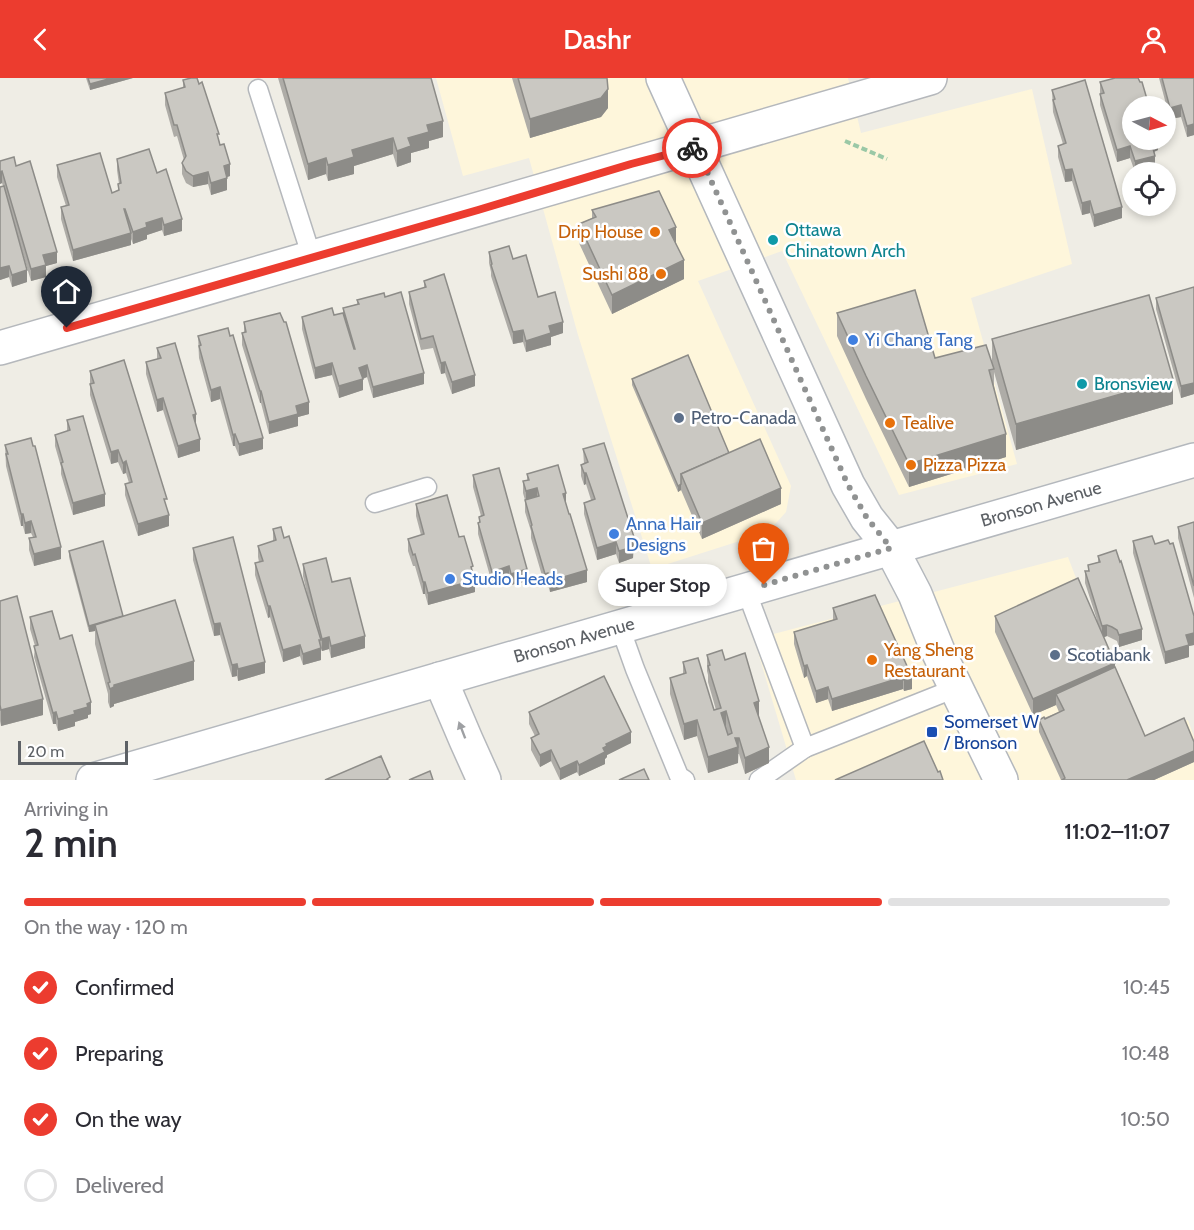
<!DOCTYPE html>
<html lang="en">
<head>
<meta charset="utf-8">
<style>
	:root { --surface:#fff; --page:#f7f7f7; --text:#2b2b33; --muted:#7c7c81; --line:#e1e1e2; --accent:#ec3c2f }
	body { margin:0; font-family:Cabin,sans-serif; background:var(--page); color:var(--text); height:100vh; display:flex; flex-direction:column; font-size:22px; white-space:nowrap }
	* { box-sizing:border-box; margin:0 }
	p { font-size:20px; color:var(--muted) }
	.icon { flex:none; width:33px; height:33px; fill:none; stroke:currentColor; stroke-width:2; stroke-linecap:round; stroke-linejoin:round }
	.map { position:relative; height:702px; overflow:hidden }
	.drawer { display:flex; flex-direction:column; background:var(--surface); flex:1 }
	.drawer>* { flex:none }
	.needle { width:39px; rotate:96deg }
	.fabs { position:absolute; left:1122px; top:18px; display:grid; gap:12px }
	.fabs a { display:grid; place-items:center; width:54px; height:54px; border-radius:50%; background:var(--surface); box-shadow:0 3px 9px #0003; font-size:30px }
	.scale { position:absolute; left:18px; bottom:15px; width:110px; box-sizing:border-box; padding-left:6px; border:3px solid #5d6166; border-top:0; font-size:16px; line-height:21px; white-space:nowrap; color:#5d6166; -webkit-text-stroke:4px #fff; paint-order:stroke }
	.pin { position:absolute; display:grid; place-items:center; width:51px; height:51px; color:#fff; margin:-62px -26px; border-radius:50% 50% 50% 0; rotate:-45deg; box-shadow:0 0 6px #0007 }
	.pin .icon { rotate:45deg }
	.courier { position:absolute; display:grid; place-items:center; width:60px; height:60px; margin:-30px; border:4px solid #ec3c2f; border-radius:50%; background:#fff; color:#222; box-shadow:0 2px 8px #0007 }
	.bubble { position:absolute; height:42px; border-radius:21px; background:var(--surface); box-shadow:0 3px 9px #0003; font-size:20px; font-weight:600; line-height:42px; text-align:center }
	.summary em { font-style:normal; font-weight:600 }
	.summary div { display:flex; flex-direction:column-reverse }
	.summary { display:flex; align-items:center; justify-content:space-between; height:102px; padding:0 24px }
	h1 { font-size:39px; font-weight:600; line-height:45px }
	.bar { display:grid; grid-template-columns:repeat(4,1fr); gap:9px 6px; align-content:center; height:72px; padding:0 24px }
	.bar i { height:8px; border-radius:4px; background:var(--line) }
	.bar .current { background:var(--accent) }
	.bar p { grid-column:span 4 }
	ol { padding:0 24px; list-style:none }
	li { display:flex; align-items:center; gap:18px; height:66px }
	li p { margin-inline-start:auto }
	li .icon { padding:6px; border-radius:50%; background:var(--accent); color:#fff; stroke-width:4 }
	li:last-child { color:var(--muted) }
	li i { width:33px; height:33px; border:3px solid var(--line); border-radius:50% }
	header { display:flex; justify-content:space-between; align-items:center; height:78px; padding:0 24px; background:var(--accent); color:#fff; font-size:27px; font-weight:600 }
	.map>svg:first-child { display:block }
</style>
</head>
<body>
<header><svg class="icon" aria-label="back" viewBox="0 0 24 24"><path d="M15 5l-7 7 7 7"/></svg>Dashr<svg class="icon" aria-label="person" viewBox="0 0 24 24"><circle cx="12" cy="8" r="4"/><path d="M4 21q1-7 8-7t8 7"/></svg></header>
<div class="map">
<svg width="1194" height="702" viewBox="0 0 1194 702">
	<rect width="100%" height="100%" fill="#efede5"/>
	<g fill="#fef6db">
		<path d="M436 0H848L861 55 1032 11 1072 186 971 220 1017 386 899 417 782 173 698 203 791 408 786 434 768 454 652 491 578 257 529 80 463 98Z"/>
		<path d="M1068 479 1101 566 1146 658 1188 642 1194 659V702H796L754 561Z"/>
	</g>
	<g fill="none" stroke-linecap="round" stroke-linejoin="round">
		<defs>
			<g id="lane">
				<path d="M258 11 312 180"/>
				<path d="M375 425 427 409"/>
				<path d="M746 512 805 670 956 610"/>
				<path d="M620 549 635 591 679 698 685 702"/>
				<path d="M759 702 805 670"/>
			</g>
			<g id="street">
				<path d="M0 270 930 0"/>
				<path d="M440 601 466 662 484 702"/>
			</g>
			<g id="secondary">
				<path d="M663 0 848 407 867 440 891 470 915 516 938 573 1001 702"/>
				<path d="M93 702 1194 382"/>
			</g>
		</defs>
		<use href="#lane" stroke="#b5b8bc" stroke-width="21"/>
		<use href="#street" stroke="#b5b8bc" stroke-width="36"/>
		<use href="#secondary" stroke="#b4b8bd" stroke-width="36"/>
		<path stroke="#9ac8a6" stroke-width="4" stroke-dasharray="6 3" stroke-linecap="butt" d="M845 63 887 81"/>
		<use href="#lane" stroke="#fff" stroke-width="18"/>
		<use href="#street" stroke="#fff" stroke-width="33"/>
		<use href="#secondary" stroke="#fff" stroke-width="33"/>
	</g>
	<g fill="#aeaca7">
		<path d="M86 0H133L90 12Z"/>
		<path d="M278 0H431L443 59 429 63V70L411 75V84L397 89 393 76 354 88V96L328 103 326 96 308 102Z"/>
		<path d="M512 0H607L608 30 601 39 530 60Z"/>
		<path d="M1159 0H1194V57L1187 59 1181 39 1170 41Z"/>
		<path d="M183 2 219 63 230 98 227 99V112L211 117 208 106 193 109 186 105 182 96V85L184 82 177 58 174 59 165 27V15L183 10Z"/>
		<path d="M1100 4 1158 62V72L1154 74 1155 89 1135 94 1130 80 1117 84 1100 27Z"/>
		<path d="M1052 12 1122 140 1094 149 1090 135 1082 137 1072 103 1065 104 1058 79V68L1063 66 1053 34Z"/>
		<path d="M117 81 157 95 182 153 164 158 162 152 147 157V161L133 166 131 161V167L73 183 61 141V129L66 128 57 99V87L112 115 118 113V106H119L117 92Z"/>
		<path d="M0 83 16 88 57 185 46 188V199L31 203 19 163 27 204 12 209 9 199 0 202V109L3 108 2 105 0 106Z"/>
		<path d="M592 132 676 165 684 201 612 236 579 165V146L592 140Z"/>
		<path d="M489 174 513 181 563 255 551 259V267L526 274 523 264 513 266 491 198V194L489 185Z"/>
		<path d="M424 203 475 308 452 316 445 295 441 296 433 270 421 272 409 226V214L424 210Z"/>
		<path d="M1194 210V316L1181 320 1156 231V220Z"/>
		<path d="M385 219 424 306 373 320 367 299 363 301V312L339 320 332 297 315 301 302 251V239L343 237V230L357 226V222Z"/>
		<path d="M837 235 935 280 992 284V261L1173 326 1016 372 994 294V308L1006 379 909 409 866 321 837 258Z"/>
		<path d="M244 244 309 336 298 339V348L269 356 261 325H260L242 267V255H244Z"/>
		<path d="M198 258 263 371 239 378 235 368H233L220 321 211 324 199 280Z"/>
		<path d="M157 270 196 348 200 373 178 380 163 332 157 334 146 296V284L157 281Z"/>
		<path d="M90 293 167 430 169 448 138 458 125 417V406L129 405 126 395 123 396 118 384 111 386 90 317Z"/>
		<path d="M632 301 729 375 781 426 702 461 681 412 678 414 632 307Z"/>
		<path d="M67 342 105 428 73 437 61 396V389L55 368V357L67 353Z"/>
		<path d="M5 367 61 481 34 488 29 472V460L33 459 31 455 25 456 23 448H21L6 388Z"/>
		<path d="M583 371 634 459 633 480 619 485 616 476 597 482 584 436V425L591 422 586 406 584 407 581 398V387L584 386Z"/>
		<path d="M527 396 566 426 587 504 550 514 548 507 545 508 531 460V453L525 434V422L523 415V403L527 402Z"/>
		<path d="M473 397 527 503 511 507 509 500 492 505 478 456V445L479 444V439L481 438 473 409Z"/>
		<path d="M416 426 459 459 473 496 475 514 428 527 425 516H423L415 488H413L408 473V461L421 457 416 438Z"/>
		<path d="M1194 444V520L1178 460V449Z"/>
		<path d="M273 451 284 460 310 528 303 498V486L332 504 365 570 331 580 329 571 322 573 321 572V582L303 587 300 578 283 584 270 539 268 540 255 497V485L259 484 258 479V468L273 463Z"/>
		<path d="M1133 463 1155 466 1194 538V567L1189 568V579L1165 586 1133 475Z"/>
		<path d="M193 470 265 595 238 603 237 598 232 599 220 557 214 558 193 482Z"/>
		<path d="M69 473 123 538 194 602 114 626V628L110 630 108 624V616L95 566V553L89 554 69 479Z"/>
		<path d="M1098 478 1142 562 1119 569 1117 563 1107 558 1104 559 1115 589 1145 658 1194 664V684L1154 702H1061L1039 654V642L1059 634 1056 627 1033 637 995 554V538L1097 542 1085 505V493H1088V487L1098 484Z"/>
		<path d="M875 517 912 611 904 613 903 611 832 633 828 621 816 625 807 598 804 600 794 566V554L833 542V530Z"/>
		<path d="M0 523 43 637 1 648 0 643Z"/>
		<path d="M30 539 60 561 91 636 88 637V640L75 644V648L58 653 56 646H53L34 579 35 568 30 551Z"/>
		<path d="M707 577 725 582 759 639 769 685 745 696 739 676H738V685L708 695 697 658 684 662 670 616V600L683 596V584L714 632H716L708 604V597L707 593Z"/>
		<path d="M529 634 631 665 607 677V679L605 681V686L579 698 577 694 560 702 551 683 540 689 531 672V660L535 658 529 646Z"/>
	</g>
	<g fill="#8d8c88">
		<path d="M112 0H133L90 12V6Z"/>
		<path d="M608 11V30L601 39 530 60V41Z"/>
		<path d="M1181 27V39L1170 41V30Z"/>
		<path d="M443 43V59L429 63V70L411 75V84L397 89V73L408 60 427 47Z"/>
		<path d="M1194 46V57L1187 59V48Z"/>
		<path d="M393 60V76L354 88V96L328 103V87L352 72Z"/>
		<path d="M1156 62H1158V72L1151 75V63Z"/>
		<path d="M1130 68V80L1117 84V72Z"/>
		<path d="M1155 78V89L1135 94V83Z"/>
		<path d="M326 80V96L308 102V86Z"/>
		<path d="M230 86V98L224 100V88Z"/>
		<path d="M1072 91V103L1065 104V92Z"/>
		<path d="M2 93V105L0 106V94Z"/>
		<path d="M208 94V106L193 109V98Z"/>
		<path d="M227 100V112L211 117V105Z"/>
		<path d="M1090 123V135L1082 137V125Z"/>
		<path d="M1122 129V140L1094 149V137Z"/>
		<path d="M162 140V152L147 157V161L133 166V154L146 145Z"/>
		<path d="M182 141V153L164 158V147Z"/>
		<path d="M676 149V168L669 152Z"/>
		<path d="M131 155V167L73 183V172Z"/>
		<path d="M57 174V185L46 188V199L31 203V191L43 177Z"/>
		<path d="M684 182V201L612 236V217Z"/>
		<path d="M9 188V199L0 202V190Z"/>
		<path d="M27 192V204L12 209V197Z"/>
		<path d="M563 244V255L551 259V267L526 274V263L549 248Z"/>
		<path d="M523 252V264L513 266V254Z"/>
		<path d="M445 284V295L441 296V285Z"/>
		<path d="M332 285V297L315 301V290Z"/>
		<path d="M367 287V299L359 302V290Z"/>
		<path d="M424 295V306L373 320V309Z"/>
		<path d="M475 297V308L452 316V304Z"/>
		<path d="M363 301V312L339 320V308Z"/>
		<path d="M1173 301V326L1016 372V346Z"/>
		<path d="M1194 305V316L1181 320V308Z"/>
		<path d="M220 309V321L211 324V312Z"/>
		<rect x="260" y="313" width="1" height="12"/>
		<path d="M163 320V332L157 334V322Z"/>
		<path d="M309 324V336L298 339V348L269 356V344L296 328Z"/>
		<path d="M196 336V348L193 349V337Z"/>
		<path d="M235 356V368H233V357Z"/>
		<path d="M1006 356V379L909 409V386Z"/>
		<path d="M263 360V371L239 378V366Z"/>
		<path d="M200 361V373L178 380V368Z"/>
		<path d="M118 372V384L111 386V374Z"/>
		<path d="M126 383V395L123 396V385Z"/>
		<path d="M584 395H586V406L584 407Z"/>
		<path d="M681 406V412L678 414V408Z"/>
		<path d="M537 410V421L526 425V413Z"/>
		<path d="M781 410V426L702 461V445Z"/>
		<path d="M566 415V427L563 416Z"/>
		<path d="M105 416V428L73 437V425Z"/>
		<rect x="21" y="436" width="2" height="12"/>
		<path d="M169 437V448L138 458V446Z"/>
		<path d="M31 443V455L25 456V445Z"/>
		<path d="M634 459 633 480 619 485V473L630 461Z"/>
		<path d="M616 464V476L597 482V470Z"/>
		<path d="M61 469V481L34 488V476Z"/>
		<path d="M509 488V500L492 505V494Z"/>
		<path d="M527 491V503L511 507V496Z"/>
		<path d="M587 492V504L550 514V503Z"/>
		<path d="M548 495V507L545 508V496Z"/>
		<path d="M475 502V514L428 527V515Z"/>
		<rect x="423" y="504" width="2" height="12"/>
		<path d="M268 528H270V539L268 540Z"/>
		<path d="M123 538 95 547V553L89 554V548Z"/>
		<path d="M220 545V557L214 558V546Z"/>
		<path d="M1107 547V558L1102 560V548Z"/>
		<path d="M1142 551V562L1119 569V557Z"/>
		<path d="M1194 555V567L1189 568V579L1165 586V574L1186 557Z"/>
		<path d="M365 558V570L331 580V568Z"/>
		<path d="M329 559V571L322 573V561Z"/>
		<path d="M300 567V578L283 584V572Z"/>
		<path d="M321 570V582L303 587V576Z"/>
		<path d="M194 583V602L114 626V628L110 630V611L114 607Z"/>
		<path d="M265 584V595L238 603V591Z"/>
		<path d="M1115 585V601L1056 616V627L1033 637V621Z"/>
		<path d="M237 586V598L232 599V587Z"/>
		<path d="M807 587V598L804 600V588Z"/>
		<path d="M903 599V611L832 633V621Z"/>
		<path d="M912 599V611L904 613V602Z"/>
		<path d="M828 609V621L816 625V613Z"/>
		<path d="M43 621V637L1 648V632Z"/>
		<path d="M759 623V639L754 641V625Z"/>
		<path d="M91 624V636L88 637V640L75 644V648L58 653V641L87 626Z"/>
		<path d="M726 633V650L721 635Z"/>
		<path d="M56 634V646H53V635Z"/>
		<path d="M697 642V658L684 662V646Z"/>
		<path d="M631 654V665L607 677V679L605 681V686L579 698V687L603 670 606 666Z"/>
		<path d="M735 660H739L738 685 708 695V679Z"/>
		<path d="M769 669V685L745 696V680Z"/>
		<path d="M551 672V683L540 689V677Z"/>
		<path d="M1194 673V684L1154 702H1127Z"/>
		<path d="M577 683V694L560 702V691Z"/>
	</g>
	<g fill="#cac8c2" stroke="#8d8c88" stroke-width="1.5" fill-rule="evenodd">
		<path d="M88 0H112L90 6Z"/>
		<path d="M191 0H197L199 6 202 4 219 56H217L220 67 224 66 230 86 224 88 227 100 211 105 208 94 193 98 186 93 182 85 186 78 177 47H174L165 15 185 9 183 2Z"/>
		<path d="M283 0H431L443 43 427 47 429 54 408 60 411 68 397 73 393 60 352 72 354 79 328 87 326 80 308 86Z"/>
		<path d="M518 0H607L608 11 601 20 530 41Z"/>
		<path d="M1115 0H1138L1140 4H1142L1149 28H1132V62H1156L1151 63 1155 78 1135 83 1130 68 1117 72 1100 16 1104 15 1100 4Z"/>
		<path d="M1162 0H1194V46L1187 48 1181 27 1170 30Z"/>
		<path d="M1085 2 1122 129 1094 137 1090 123 1082 125 1072 91 1065 92 1058 68 1066 65 1053 22 1055 21 1052 12Z"/>
		<path d="M149 71 157 95 166 91 182 141 164 147 162 140 146 145 147 149 133 154 125 131H124L131 155 73 172 61 129 69 127 57 87 100 75 112 115 119 112 118 106 121 105 117 81Z"/>
		<path d="M14 79 16 88 30 83 57 174 43 177 46 187 31 191 2 93 0 94V83Z"/>
		<path d="M4 108 27 192 12 197 9 188 0 190V109Z"/>
		<path d="M659 113 676 149 669 152 684 182 612 217 579 146 596 139 592 132Z"/>
		<path d="M509 168 513 181 526 177 538 219 555 214 563 244 549 248 551 255 526 263 523 252 513 254 491 187 492 186 489 174Z"/>
		<path d="M444 196 475 297 452 304 445 284 441 285 433 258 421 261 409 214 426 209 424 203Z"/>
		<path d="M1194 209V305L1181 308 1156 220Z"/>
		<path d="M915 212 935 280 986 267 994 291 989 292 1006 356 909 386 866 298 837 235Z"/>
		<path d="M401 214 424 295 373 309 367 287 359 290 363 301 339 308 332 285 315 290 302 239 332 230 334 237 343 235 354 271H355L343 230 359 226 357 222 384 215 385 219Z"/>
		<path d="M1149 217 1173 301 1016 346 992 261Z"/>
		<path d="M280 235 284 244H286L309 324 296 328 298 336 269 344 261 313H260L242 255 246 254 244 244Z"/>
		<path d="M228 250 230 258 233 257 263 360 239 366 235 356 233 357 220 309 211 312 199 268 201 267 198 258Z"/>
		<path d="M175 265 196 336 193 337 200 361 178 368 163 320 157 322 146 284 161 280 157 270Z"/>
		<path d="M688 277 729 375 681 396V406L678 408 632 301Z"/>
		<path d="M124 282 167 421H164L169 437 138 446 125 406 132 404 126 383 123 385 118 372 111 374 90 306 94 305 90 293Z"/>
		<path d="M83 338 105 416 73 425 61 385 63 384 55 357 70 352 67 342Z"/>
		<path d="M31 360 33 368H35L61 469 34 476 29 460 36 459 31 443 25 445 23 436H21L6 376H8L5 367Z"/>
		<path d="M760 361 781 410 702 445 681 396Z"/>
		<path d="M604 365 634 459 630 461 633 469 619 473 616 464 597 470 584 425 595 421 586 395H584L581 387 588 384 583 371Z"/>
		<path d="M558 387 566 415 563 416 569 436H570L587 492 550 503 548 495 545 496 531 448 532 447 525 422 539 418 537 410 526 413 523 403 529 402 527 396Z"/>
		<path d="M499 390 527 491 511 496 509 488 492 494 478 445 480 444 479 439 484 437 473 397Z"/>
		<path d="M447 417 459 459 464 458 473 488 471 489 475 502 428 515 425 504H423L415 476 413 477 408 461 424 456 416 426Z"/>
		<path d="M1194 444V508L1178 449Z"/>
		<path d="M281 449 284 460 289 458 321 562H319L321 570 303 576 300 567 283 572 270 528H268L255 485 263 483 258 468 276 462 273 451Z"/>
		<path d="M1152 458 1155 466 1168 462 1170 466 1173 465 1194 538V555L1186 557 1189 567 1165 574 1133 463Z"/>
		<path d="M233 459 265 584 238 591 237 586 232 587 220 545 214 546 193 470Z"/>
		<path d="M103 463 123 538 89 548 69 473Z"/>
		<path d="M1116 472 1120 484 1121 483 1142 551 1119 557 1117 552 1112 549 1107 547 1102 548 1085 493H1089L1088 487 1100 484 1098 478Z"/>
		<path d="M326 480 332 504 350 500 365 558 331 568 329 559 322 561 303 486Z"/>
		<path d="M1078 500 1115 585 1033 621 995 538Z"/>
		<path d="M875 517 912 599 904 602 903 599 832 621 828 609 816 613 807 587 804 588 794 554 837 541 833 530Z"/>
		<path d="M17 518 43 621 1 632 0 627V523Z"/>
		<path d="M175 522 194 583 114 607V609L110 611 108 605 110 604 95 547Z"/>
		<path d="M52 533 60 561 72 557 91 624 87 626 88 629 74 633 75 636 58 641 56 634 53 635 34 568 38 567 30 539Z"/>
		<path d="M722 572 725 582 745 575 759 623 754 625 769 669 745 680 739 660H735L738 669 708 679 697 642 684 646 670 600 686 595 683 584 698 580 714 632 721 630 708 588 710 587 707 577ZM726 633 732 655 728 657 721 635Z"/>
		<path d="M1115 589 1145 658 1184 640 1194 664V673L1127 702H1062L1065 700 1039 642 1044 639 1045 641 1064 632 1056 616Z"/>
		<path d="M604 598 631 654 606 666 607 668 603 670 605 674 579 687 577 683 560 691 551 672 540 677 531 660 539 656 529 634Z"/>
		<path d="M924 663 938 694 940 693 943 702H835Z"/>
		<path d="M381 678 390 699 387 701 388 702H325Z"/>
		<path d="M644 691 649 702H619Z"/>
		<path d="M430 693 433 702H409Z"/>
	</g>
	<defs><path id="oneway-solid" d="M-6-.8H1V-3.2L6.5 0L1 3.2V.8H-6Z" transform="scale(1.5)"/></defs>
	<use fill="#9ea0a3" href="#oneway-solid" transform="translate(462 652) rotate(-111)"/>
	<g fill="none" stroke-linecap="round" stroke-linejoin="round">
		<path stroke="#909292" stroke-width="6" stroke-dasharray="0 10.8" d="M692 70 696 69 848 407 867 440 891 470 764 507"/>
		<path stroke="#ec3c2f" stroke-width="8" d="M67 250 478 132 631 86 692 70"/>
	</g>
	<g fill="#e8710a" stroke="#fff" stroke-width="2">
		<circle cx="655" cy="154" r="6"/>
		<circle cx="661" cy="196" r="6"/>
		<circle cx="890" cy="345" r="6"/>
		<circle cx="911" cy="387" r="6"/>
		<circle cx="872" cy="582" r="6"/>
	</g>
	<g fill="#0f9aa8" stroke="#fff" stroke-width="2">
		<circle cx="773" cy="162" r="6"/>
		<circle cx="1082" cy="306" r="6"/>
	</g>
	<g fill="#3f7fe0" stroke="#fff" stroke-width="2">
		<circle cx="853" cy="262" r="6"/>
		<circle cx="614" cy="456" r="6"/>
		<circle cx="450" cy="501" r="6"/>
	</g>
	<g fill="#5c6f8a" stroke="#fff" stroke-width="2">
		<circle cx="679" cy="340" r="6"/>
		<circle cx="1055" cy="577" r="6"/>
	</g>
	<rect fill="#1a4fb4" stroke="#fff" stroke-width="2" x="926" y="648" width="12" height="12" rx="3"/>
	<g text-anchor="middle" dominant-baseline="central" stroke-width="5" stroke-linejoin="round" paint-order="stroke">
		<g font-size="18" fill="#0d838f" stroke="#fff" text-anchor="start">
			<text x="785" y="152">Ottawa<tspan x="785" dy="21">Chinatown Arch</tspan></text>
			<text x="1094" y="306">Bronsview</text>
		</g>
		<g font-size="18" fill="#c56008" stroke="#fff" text-anchor="start">
			<text x="643" y="154" text-anchor="end">Drip House</text>
			<text x="649" y="196" text-anchor="end">Sushi 88</text>
			<text x="902" y="345">Tealive</text>
			<text x="923" y="387">Pizza Pizza</text>
			<text x="884" y="572">Yang Sheng<tspan x="884" dy="21">Restaurant</tspan></text>
		</g>
		<g font-size="18" fill="#366cbe" stroke="#fff" text-anchor="start">
			<text x="865" y="262">Yi Chang Tang</text>
			<text x="626" y="446">Anna Hair<tspan x="626" dy="21">Designs</tspan></text>
			<text x="462" y="501">Studio Heads</text>
		</g>
		<g font-size="18" fill="#4e5e75" stroke="#fff" text-anchor="start">
			<text x="691" y="340">Petro-Canada</text>
			<text x="1067" y="577">Scotiabank</text>
		</g>
		<g font-size="18" fill="#5d6166" stroke="#fff">
			<text transform="translate(1041 426) rotate(-16)">Bronson Avenue</text>
			<text transform="translate(574 562) rotate(-16)">Bronson Avenue</text>
		</g>
		<g font-size="18" fill="#164399" stroke="#fff" text-anchor="start">
			<text x="944" y="644">Somerset W<tspan x="944" dy="21">/ Bronson</tspan></text>
		</g>
	</g>
</svg>
<div class="fabs">
<a><svg class="needle" viewBox="-14 -14 28 28"><path d="M0-13l5 13h-10z" fill="#e53935"/><path d="M0 13l5-13h-10z" fill="#7c7c81"/></svg></a>
<a><svg class="icon" aria-label="locate" viewBox="0 0 24 24"><circle cx="12" cy="12" r="6"/><path d="M12 2v4M12 18v4M2 12h4M18 12h4"/></svg></a>
</div>
<div class="scale">20 m</div>
<div class="pin" style="left:764px;top:507px;background:#ea580c"><svg class="icon" aria-label="bag" viewBox="0 0 24 24"><path d="M5 8h14l-1 12H6zM9 8a3 3 0 0 1 6 0"/></svg></div>
<div class="pin" style="left:67px;top:250px;background:#1f2937"><svg class="icon" aria-label="home" viewBox="0 0 24 24"><path d="M3 11l9-7 9 7M6 9v11h12V9"/></svg></div>
<div class="courier" style="left:692px;top:70px"><svg class="icon" aria-label="bike" viewBox="0 0 24 24"><circle cx="6" cy="16" r="4"/><circle cx="18" cy="16" r="4"/><path d="M6 16l4-8h5l3 8M10 8l3 8H6M13 5h3"/></svg></div>
<div class="bubble" style="left:598px;top:486px;width:129px">Super Stop</div>
</div>
<section class="drawer">
<div class="summary"><div><h1>2 min</h1><p>Arriving in</p></div><em>11:02–11:07</em></div>
<div class="bar"><i class="current"></i><i class="current"></i><i class="current"></i><i></i><p>On the way · 120 m</p></div>
<ol>
<li><svg class="icon" aria-label="check" viewBox="0 0 24 24"><path d="M5 12l5 5 9-10"/></svg>Confirmed<p>10:45</p></li>
<li><svg class="icon" aria-label="check" viewBox="0 0 24 24"><path d="M5 12l5 5 9-10"/></svg>Preparing<p>10:48</p></li>
<li><svg class="icon" aria-label="check" viewBox="0 0 24 24"><path d="M5 12l5 5 9-10"/></svg>On the way<p>10:50</p></li>
<li><i></i>Delivered</li>
</ol>
</section>
</body>
</html>
